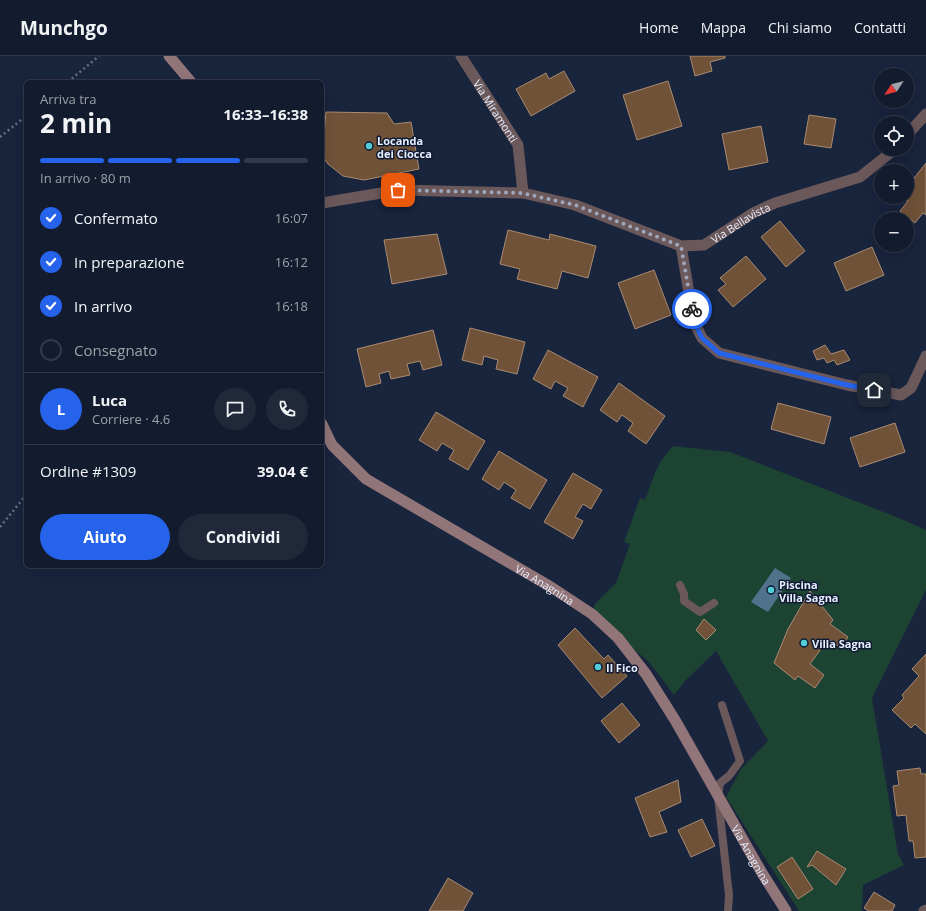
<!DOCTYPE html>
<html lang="it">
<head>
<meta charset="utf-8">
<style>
	:root { --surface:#131b2e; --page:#20283a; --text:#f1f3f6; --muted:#9da1aa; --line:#32394a; --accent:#2563eb }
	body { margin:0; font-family:"Open Sans",sans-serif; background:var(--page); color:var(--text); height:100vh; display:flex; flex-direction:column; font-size:15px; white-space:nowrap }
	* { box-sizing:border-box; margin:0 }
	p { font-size:13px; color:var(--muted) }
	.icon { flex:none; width:22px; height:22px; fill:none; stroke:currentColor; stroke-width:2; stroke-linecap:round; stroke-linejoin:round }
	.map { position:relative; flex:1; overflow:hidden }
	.details { position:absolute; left:24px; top:24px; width:300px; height:488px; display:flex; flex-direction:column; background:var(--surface); border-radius:6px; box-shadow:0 4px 16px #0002,0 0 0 1px var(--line) }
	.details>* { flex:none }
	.needle { width:26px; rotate:234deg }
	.buttons { position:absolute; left:874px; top:12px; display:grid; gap:8px }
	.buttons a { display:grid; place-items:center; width:40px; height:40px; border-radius:50%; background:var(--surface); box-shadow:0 4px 16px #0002,0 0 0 1px var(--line); font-size:20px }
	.pin { position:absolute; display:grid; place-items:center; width:34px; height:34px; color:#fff; margin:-17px; border-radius:8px; box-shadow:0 2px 6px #0006 }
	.courier { position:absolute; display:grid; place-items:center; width:40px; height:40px; margin:-20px; border:3px solid #2563eb; border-radius:50%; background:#fff; color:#222; box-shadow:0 1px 5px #0007 }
	.headline em { font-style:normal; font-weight:700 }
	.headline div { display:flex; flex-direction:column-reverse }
	.headline { display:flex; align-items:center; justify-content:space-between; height:68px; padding:0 16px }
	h1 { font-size:26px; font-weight:700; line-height:30px }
	.bar { display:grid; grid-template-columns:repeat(4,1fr); gap:6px 4px; align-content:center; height:48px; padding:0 16px }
	.bar i { height:5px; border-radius:3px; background:var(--line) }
	.bar .on { background:var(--accent) }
	.bar p { grid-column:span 4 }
	.line { display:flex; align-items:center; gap:10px; padding:0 16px; border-top:1px solid var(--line) }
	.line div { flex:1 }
	.round { display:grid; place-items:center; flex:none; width:42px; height:42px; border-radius:21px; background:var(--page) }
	ol { padding:0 16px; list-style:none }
	li { display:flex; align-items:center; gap:12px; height:44px }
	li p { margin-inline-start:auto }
	li .icon { padding:4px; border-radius:50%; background:var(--accent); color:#fff; stroke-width:4 }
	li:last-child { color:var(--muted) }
	li i { width:22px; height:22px; border:2px solid var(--line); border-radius:50% }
	.button { display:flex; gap:8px; margin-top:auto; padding:8px 16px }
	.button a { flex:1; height:46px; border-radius:24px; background:var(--accent); color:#fff; font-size:16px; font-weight:700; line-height:46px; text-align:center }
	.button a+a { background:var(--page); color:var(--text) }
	header { display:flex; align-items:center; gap:24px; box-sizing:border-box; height:56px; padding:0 20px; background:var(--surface); border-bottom:1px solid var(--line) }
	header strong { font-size:19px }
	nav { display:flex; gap:22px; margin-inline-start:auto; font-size:14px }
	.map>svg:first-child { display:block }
</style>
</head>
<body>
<header>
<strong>Munchgo</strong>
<nav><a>Home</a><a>Mappa</a><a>Chi siamo</a><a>Contatti</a></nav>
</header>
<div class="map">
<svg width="926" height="855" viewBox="0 0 926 855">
	<rect width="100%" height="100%" fill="#19243d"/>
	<path fill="#1d4332" d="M673 390 730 396 899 462 926 474V534L872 642 898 798 904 809 863 829 862 855H799L726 741 741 713 768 685 716 595 685 625 674 639 649 606 592 558 595 548 616 527 630 488 624 486 640 442 645 444 655 417 661 405Z"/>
	<path fill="#51728b" d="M775 512 791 522 768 556 751 546Z"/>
	<g fill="#6f5238" stroke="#a88b73">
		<path d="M690 0H725V2L710 6 712 15 695 20Z"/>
		<path d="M564 15 575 35 531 60 516 33 546 17 549 23Z"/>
		<path d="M668 25 682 70 637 84 623 39Z"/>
		<path d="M326 56 387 57 394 68 411 66 419 113 364 124 343 120 328 108 322 99V81L324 78Z"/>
		<path d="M809 59 836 63 831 92 804 88Z"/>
		<path d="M761 70 768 106 729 114 722 78Z"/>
		<path d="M926 107V159L923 157 915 167 900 155 908 145 903 141H907V131Z"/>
		<path d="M780 165 805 195 786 211 761 181Z"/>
		<path d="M508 174 549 184 550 178 596 190 588 222 562 215 557 233 517 223 520 213 500 208Z"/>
		<path d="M437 178 447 218 392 228 384 184Z"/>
		<path d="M872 191 884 219 846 235 834 207Z"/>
		<path d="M746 200 766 223 733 251 718 234 726 228 720 222Z"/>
		<path d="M654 214 671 259 635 273 618 227Z"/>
		<path d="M470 272 525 286 517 318 496 313 498 304 484 300 482 309 462 304Z"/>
		<path d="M433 274 442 309 423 314 420 305 407 308 410 319 391 323 389 315 379 318 381 327 366 331 357 293Z"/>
		<path d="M825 289 831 298 844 294 850 304 837 309 834 304 827 307 824 302 817 304 813 295Z"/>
		<path d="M548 294 598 321 583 351 563 340 568 332 555 325 551 333 533 323Z"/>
		<path d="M619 327 665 360 646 388 628 375 633 367 622 359 617 366 600 354Z"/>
		<path d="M778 347 831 361 824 388 771 373Z"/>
		<path d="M436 356 485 385 468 414 449 403 454 394 442 387 437 395 419 384Z"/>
		<path d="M895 367 905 396 860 411 850 382Z"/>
		<path d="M499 395 547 424 530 453 511 442 516 434 504 426 499 434 482 423Z"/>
		<path d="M573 417 602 434 591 453 583 448 575 461 583 465 573 483 544 466Z"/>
		<path d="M810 535 833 564 830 568 848 581 841 592 828 583 810 608 824 619 815 632 798 620 795 624 774 607 788 573Z"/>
		<path d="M704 563 716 574 706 584 696 574Z"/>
		<path d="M575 572 604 603 608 599 627 620 602 642 558 589Z"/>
		<path d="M926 598V678L915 668 911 672 892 654 904 642 902 639 919 620 912 613Z"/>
		<path d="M622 647 640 669 619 687 601 665Z"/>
		<path d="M920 712 921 718H926V801L915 802 913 785H909L906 759 897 760 893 730 899 729 897 715Z"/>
		<path d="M678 724 681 746 659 756 667 776 650 781 635 742Z"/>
		<path d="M702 763 715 790 691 801 678 774Z"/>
		<path d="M817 795 846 813 836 829 812 809 807 811Z"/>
		<path d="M792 801 813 833 798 843 777 811Z"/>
		<path d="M448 822 473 837 463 855H429Z"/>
		<path d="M874 836 895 849 892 855H869L864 852Z"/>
	</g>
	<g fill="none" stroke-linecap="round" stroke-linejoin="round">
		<g stroke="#656f85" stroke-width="2.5" stroke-dasharray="2 3" stroke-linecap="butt">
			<path d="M68 26 99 0"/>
			<path d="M0 81 26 60"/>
			<path d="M0 471 26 439"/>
		</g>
		<g stroke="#6b585a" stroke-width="8">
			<path d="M680 529 684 538V545L700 556 714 547"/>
			<path d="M722 649 740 705 729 720 720 727 718 741 729 839 728 855"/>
		</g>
		<g stroke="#6b585a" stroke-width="11">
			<path id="s1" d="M461 0 518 89 523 137"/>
			<path d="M907 79 926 58"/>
			<path id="s2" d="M322 147 399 134 523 137 575 149 681 190 704 189 753 157 775 147 860 121 895 93"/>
			<path d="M681 190 694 266 702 282 719 297 847 329 901 339 911 332 926 300"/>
			<path d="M924 855 926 854"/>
		</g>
		<g stroke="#927578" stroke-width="11">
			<path d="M169 0 191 26"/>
			<path id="s3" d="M322 368 332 389 366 423 551 531 592 558 618 582 646 618 675 664 762 817 786 855"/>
		</g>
	</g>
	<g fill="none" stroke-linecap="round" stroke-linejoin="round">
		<path stroke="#9ea7bb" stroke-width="4" stroke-dasharray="0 7.2" d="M398 134 522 137 575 149 678 189 681 190 692 253"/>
		<path stroke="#2563eb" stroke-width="5" d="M692 253 694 266 702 282 719 297 847 329 874 334"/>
	</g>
	<g fill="#52ccd6" stroke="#101a32" stroke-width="1.5">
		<circle cx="369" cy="90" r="4"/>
		<circle cx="771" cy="534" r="4"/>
		<circle cx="804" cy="587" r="4"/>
		<circle cx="598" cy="611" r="4"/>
	</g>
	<g text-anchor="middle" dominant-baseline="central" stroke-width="3" stroke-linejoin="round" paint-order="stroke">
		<g font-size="11" fill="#e6eeff" stroke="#101a32">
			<text stroke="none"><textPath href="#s1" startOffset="65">Via Miramonti</textPath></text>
			<text stroke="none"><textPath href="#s2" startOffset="435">Via Bellavista</textPath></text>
			<text stroke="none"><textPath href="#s3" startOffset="279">Via Anagnina</textPath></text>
			<text stroke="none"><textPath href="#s3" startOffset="625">Via Anagnina</textPath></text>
		</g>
		<g font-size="11" font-weight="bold" fill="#e6eeff" stroke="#101a32" text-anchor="start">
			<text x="377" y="84">Locanda<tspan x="377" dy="13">dei Ciocca</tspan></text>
			<text x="779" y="528">Piscina<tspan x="779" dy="13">Villa Sagna</tspan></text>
			<text x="812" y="587">Villa Sagna</text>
			<text x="606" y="611">Il Fico</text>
		</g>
	</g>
</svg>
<div class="buttons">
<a><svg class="needle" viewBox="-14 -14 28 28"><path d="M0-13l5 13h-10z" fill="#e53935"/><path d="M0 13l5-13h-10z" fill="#9da1aa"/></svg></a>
<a><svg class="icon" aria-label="locate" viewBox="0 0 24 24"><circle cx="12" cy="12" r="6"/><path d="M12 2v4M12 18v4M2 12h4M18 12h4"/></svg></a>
<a>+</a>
<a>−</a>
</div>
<div class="pin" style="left:398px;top:134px;background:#ea580c"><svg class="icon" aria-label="bag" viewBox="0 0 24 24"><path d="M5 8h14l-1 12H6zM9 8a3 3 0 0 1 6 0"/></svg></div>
<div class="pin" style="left:874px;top:334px;background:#1f2937"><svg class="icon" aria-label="home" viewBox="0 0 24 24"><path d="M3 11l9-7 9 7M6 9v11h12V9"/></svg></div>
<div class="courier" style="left:692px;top:253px"><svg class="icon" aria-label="bike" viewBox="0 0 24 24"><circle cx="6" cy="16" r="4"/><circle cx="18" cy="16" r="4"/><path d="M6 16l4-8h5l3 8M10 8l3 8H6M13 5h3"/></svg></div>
<section class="details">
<div class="headline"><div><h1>2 min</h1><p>Arriva tra</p></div><em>16:33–16:38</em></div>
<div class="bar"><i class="on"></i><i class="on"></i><i class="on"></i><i></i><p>In arrivo · 80 m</p></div>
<ol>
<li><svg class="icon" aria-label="check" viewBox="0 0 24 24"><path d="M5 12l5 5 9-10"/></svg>Confermato<p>16:07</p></li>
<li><svg class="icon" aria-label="check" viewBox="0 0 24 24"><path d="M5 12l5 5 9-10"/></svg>In preparazione<p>16:12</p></li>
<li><svg class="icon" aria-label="check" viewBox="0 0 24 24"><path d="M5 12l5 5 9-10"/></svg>In arrivo<p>16:18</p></li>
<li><i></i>Consegnato</li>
</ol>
<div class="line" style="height:72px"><b class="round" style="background:var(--accent);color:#fff">L</b><div><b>Luca</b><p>Corriere · 4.6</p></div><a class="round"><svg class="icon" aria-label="chat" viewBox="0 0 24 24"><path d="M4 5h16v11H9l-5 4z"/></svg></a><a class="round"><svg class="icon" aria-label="phone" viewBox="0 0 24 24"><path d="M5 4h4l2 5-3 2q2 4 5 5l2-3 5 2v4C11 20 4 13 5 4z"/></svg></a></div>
<div class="line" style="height:52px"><div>Ordine #1309</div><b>39.04 €</b></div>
<div class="button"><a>Aiuto</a><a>Condividi</a></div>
</section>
</div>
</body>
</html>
